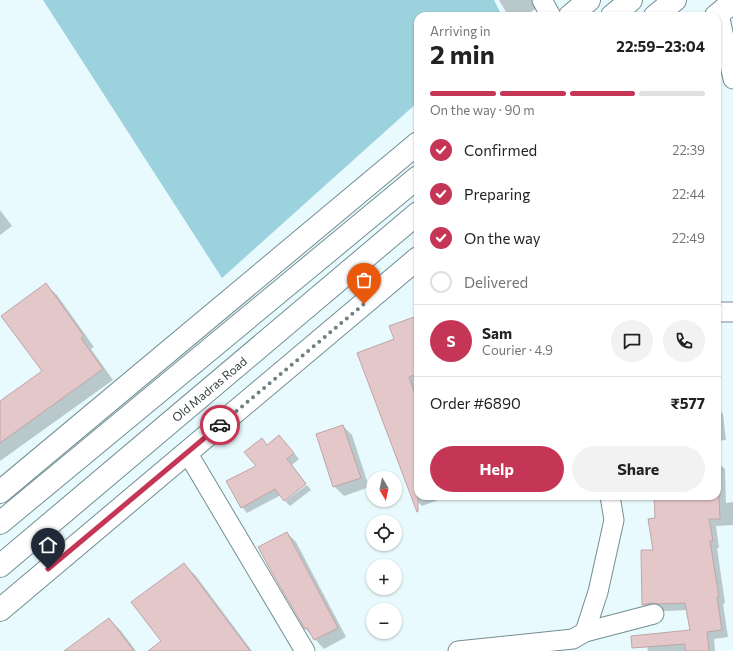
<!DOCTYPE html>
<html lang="en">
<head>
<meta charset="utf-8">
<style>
	:root { --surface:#fff; --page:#f2f2f2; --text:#222; --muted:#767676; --line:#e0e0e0; --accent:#c53556 }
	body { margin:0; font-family:Commissioner,sans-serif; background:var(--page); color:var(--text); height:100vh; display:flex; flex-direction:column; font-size:15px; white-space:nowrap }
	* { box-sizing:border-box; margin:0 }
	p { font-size:13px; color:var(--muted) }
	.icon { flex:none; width:22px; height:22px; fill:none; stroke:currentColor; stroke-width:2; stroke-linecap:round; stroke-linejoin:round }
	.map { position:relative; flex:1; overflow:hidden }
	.side { position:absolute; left:414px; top:12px; width:307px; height:488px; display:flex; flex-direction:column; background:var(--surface); border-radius:12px; box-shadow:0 1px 3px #0004 }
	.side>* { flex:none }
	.needle { width:26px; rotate:171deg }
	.controls { position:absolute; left:366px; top:471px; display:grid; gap:8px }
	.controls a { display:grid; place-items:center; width:36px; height:36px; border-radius:50%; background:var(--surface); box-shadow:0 1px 3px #0004; font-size:20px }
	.pin { position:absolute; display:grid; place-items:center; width:34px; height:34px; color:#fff; margin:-41px -17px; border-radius:50% 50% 50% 0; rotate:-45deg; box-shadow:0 0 4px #0007 }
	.pin .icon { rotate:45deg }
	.courier { position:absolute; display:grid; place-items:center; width:40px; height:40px; margin:-20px; border:3px solid #c53556; border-radius:50%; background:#fff; color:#222; box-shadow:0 1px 5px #0007 }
	.summary em { font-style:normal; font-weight:700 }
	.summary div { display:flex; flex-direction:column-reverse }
	.summary { display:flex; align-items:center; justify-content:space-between; height:68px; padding:0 16px }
	h1 { font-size:26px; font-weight:700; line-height:30px }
	.bar { display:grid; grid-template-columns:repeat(4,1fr); gap:6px 4px; align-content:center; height:48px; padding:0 16px }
	.bar i { height:5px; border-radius:3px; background:var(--line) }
	.bar .active { background:var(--accent) }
	.bar p { grid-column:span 4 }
	.line { display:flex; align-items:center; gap:10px; padding:0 16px; border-top:1px solid var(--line) }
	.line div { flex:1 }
	.round { display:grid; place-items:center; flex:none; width:42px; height:42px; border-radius:21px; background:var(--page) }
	ol { padding:0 16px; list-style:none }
	li { display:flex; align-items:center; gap:12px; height:44px }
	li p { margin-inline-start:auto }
	li .icon { padding:4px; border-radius:50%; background:var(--accent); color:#fff; stroke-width:4 }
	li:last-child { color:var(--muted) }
	li i { width:22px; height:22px; border:2px solid var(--line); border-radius:50% }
	.cta { display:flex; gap:8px; margin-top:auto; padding:8px 16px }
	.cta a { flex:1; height:46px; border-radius:24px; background:var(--accent); color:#fff; font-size:16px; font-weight:700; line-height:46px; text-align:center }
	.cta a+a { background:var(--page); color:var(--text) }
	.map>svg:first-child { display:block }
</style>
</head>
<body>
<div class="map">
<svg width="733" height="651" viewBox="0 0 733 651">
	<rect width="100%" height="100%" fill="#e8fafd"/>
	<path fill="#9bd2dd" d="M43 0H494L502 16H418V102L222 278Z"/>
	<g fill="#0003">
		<path d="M499 0H532L537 8 524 16H510L506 12Z"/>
		<path d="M0 210 12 226 0 235Z"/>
		<path d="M46 285 57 295 94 347 91 349 113 380 0 461V403L43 372Z"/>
		<path d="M414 318 418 322V496H449L422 506 412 496 396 340Z"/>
		<path d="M717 407 723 414 726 440 717 441Z"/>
		<path d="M343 426 352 435 369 487 344 496 334 486Z"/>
		<path d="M285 442 299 459 292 465 306 483 284 499 281 495 247 513 242 507 257 466 268 446Z"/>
		<path d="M717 462 725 469 726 503 733 502V525L716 526 719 548H717L725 603 723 604 728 637 714 639 715 651H648L645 636 691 631 688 610 666 611 659 610 650 611 643 604 654 551 656 519 655 496H717Z"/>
		<path d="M307 485 311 490 290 506 285 501Z"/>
		<path d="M287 533 296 542 346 637 324 649 306 629Z"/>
		<path d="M184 564 196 576 252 651H150L162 642Z"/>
		<path d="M109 619 121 631 136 651H66Z"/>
	</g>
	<g fill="#e4c7c9" stroke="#c0a5a7">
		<path d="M46 283 84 336 81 338 103 369 0 443V401L42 371 1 316Z"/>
		<path d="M414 317 418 327V374L409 377 418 403V512H417L357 353 394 339 389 326Z"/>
		<path d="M343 425 361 478 333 487 316 434Z"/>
		<path d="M279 435 294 453 287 459 306 484 284 501 275 489 241 508 226 481 256 466 244 452 262 438 267 445Z"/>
		<path d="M654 496H719L720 519H709L713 541H710L719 597H717L722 630 707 632 709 651H685V644L632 648 631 636 690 630 685 603 658 604 652 603 642 605 641 550H653L648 519 655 518Z"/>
		<path d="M287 532 338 628 314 640 307 628 305 629 271 571 258 547Z"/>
		<path d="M184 563 250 651H148L161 641 131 602Z"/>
		<path d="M109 618 134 651H64Z"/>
	</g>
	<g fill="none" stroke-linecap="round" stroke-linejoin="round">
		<defs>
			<g id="minor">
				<path d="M542 0 551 16"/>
				<path d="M719 14 733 79"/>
				<path d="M717 312H733"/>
				<path d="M187 452 305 651"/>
				<path d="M585 632 654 614"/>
				<path d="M458 651 573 639 585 632 598 592 614 520 610 496"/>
			</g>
			<g id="primary">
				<path d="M570 16 589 0"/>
				<path d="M716 16 733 2"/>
				<path d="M0 492 418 143"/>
				<path d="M0 610 418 258"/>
			</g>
			<g id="trunk">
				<path d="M612 16 631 0"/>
				<path d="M655 16 675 0"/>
				<path d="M0 523 418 177"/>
				<path d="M0 566 418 213"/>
			</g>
		</defs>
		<use href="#minor" stroke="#728e93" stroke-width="21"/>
		<use href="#primary" stroke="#728e93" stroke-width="24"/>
		<use href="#trunk" stroke="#728e93" stroke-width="24"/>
		<use href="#minor" stroke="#fff" stroke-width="19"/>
		<use href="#primary" stroke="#fff" stroke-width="22"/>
		<use href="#trunk" stroke="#fff" stroke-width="22"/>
	</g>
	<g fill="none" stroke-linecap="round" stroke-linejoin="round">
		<path stroke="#728083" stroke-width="4" stroke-dasharray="0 7.2" d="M220 425 364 304"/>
		<path stroke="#c53556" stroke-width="5" d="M48 569 220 425"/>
	</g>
	<g text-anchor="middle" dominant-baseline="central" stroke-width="3" stroke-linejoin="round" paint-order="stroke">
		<g font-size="12" fill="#323e41" stroke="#fff">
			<text transform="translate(209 389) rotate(-40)">Old Madras Road</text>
		</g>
	</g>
</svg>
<div class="controls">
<a><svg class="needle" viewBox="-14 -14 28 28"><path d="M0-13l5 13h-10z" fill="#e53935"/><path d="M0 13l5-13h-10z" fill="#767676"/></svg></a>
<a><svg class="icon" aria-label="locate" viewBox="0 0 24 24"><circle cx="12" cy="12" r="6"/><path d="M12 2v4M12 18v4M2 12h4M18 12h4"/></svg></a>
<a>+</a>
<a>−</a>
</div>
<div class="pin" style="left:364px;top:304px;background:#ea580c"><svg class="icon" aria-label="bag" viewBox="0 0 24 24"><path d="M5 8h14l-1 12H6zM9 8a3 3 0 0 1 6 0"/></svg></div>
<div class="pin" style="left:48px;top:569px;background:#1f2937"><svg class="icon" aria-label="home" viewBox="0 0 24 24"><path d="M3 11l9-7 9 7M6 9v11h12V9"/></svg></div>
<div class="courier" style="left:220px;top:425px"><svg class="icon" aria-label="car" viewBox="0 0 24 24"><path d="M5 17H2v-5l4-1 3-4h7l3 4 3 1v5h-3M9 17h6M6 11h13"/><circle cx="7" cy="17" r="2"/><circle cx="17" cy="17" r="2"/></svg></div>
<section class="side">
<div class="summary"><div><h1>2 min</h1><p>Arriving in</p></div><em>22:59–23:04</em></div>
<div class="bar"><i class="active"></i><i class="active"></i><i class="active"></i><i></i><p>On the way · 90 m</p></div>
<ol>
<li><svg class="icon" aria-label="check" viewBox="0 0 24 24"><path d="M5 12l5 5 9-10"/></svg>Confirmed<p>22:39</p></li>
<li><svg class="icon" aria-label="check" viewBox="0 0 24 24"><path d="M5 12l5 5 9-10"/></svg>Preparing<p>22:44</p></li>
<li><svg class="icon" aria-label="check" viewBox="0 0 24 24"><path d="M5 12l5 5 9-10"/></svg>On the way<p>22:49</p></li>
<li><i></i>Delivered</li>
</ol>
<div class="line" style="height:72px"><b class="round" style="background:var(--accent);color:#fff">S</b><div><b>Sam</b><p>Courier · 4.9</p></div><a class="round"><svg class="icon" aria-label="chat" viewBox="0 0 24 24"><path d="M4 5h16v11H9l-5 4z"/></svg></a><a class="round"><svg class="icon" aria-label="phone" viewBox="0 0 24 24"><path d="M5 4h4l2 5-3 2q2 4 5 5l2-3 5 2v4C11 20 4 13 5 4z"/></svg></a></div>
<div class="line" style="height:52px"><div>Order #6890</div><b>₹577</b></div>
<div class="cta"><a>Help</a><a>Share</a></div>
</section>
</div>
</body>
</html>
